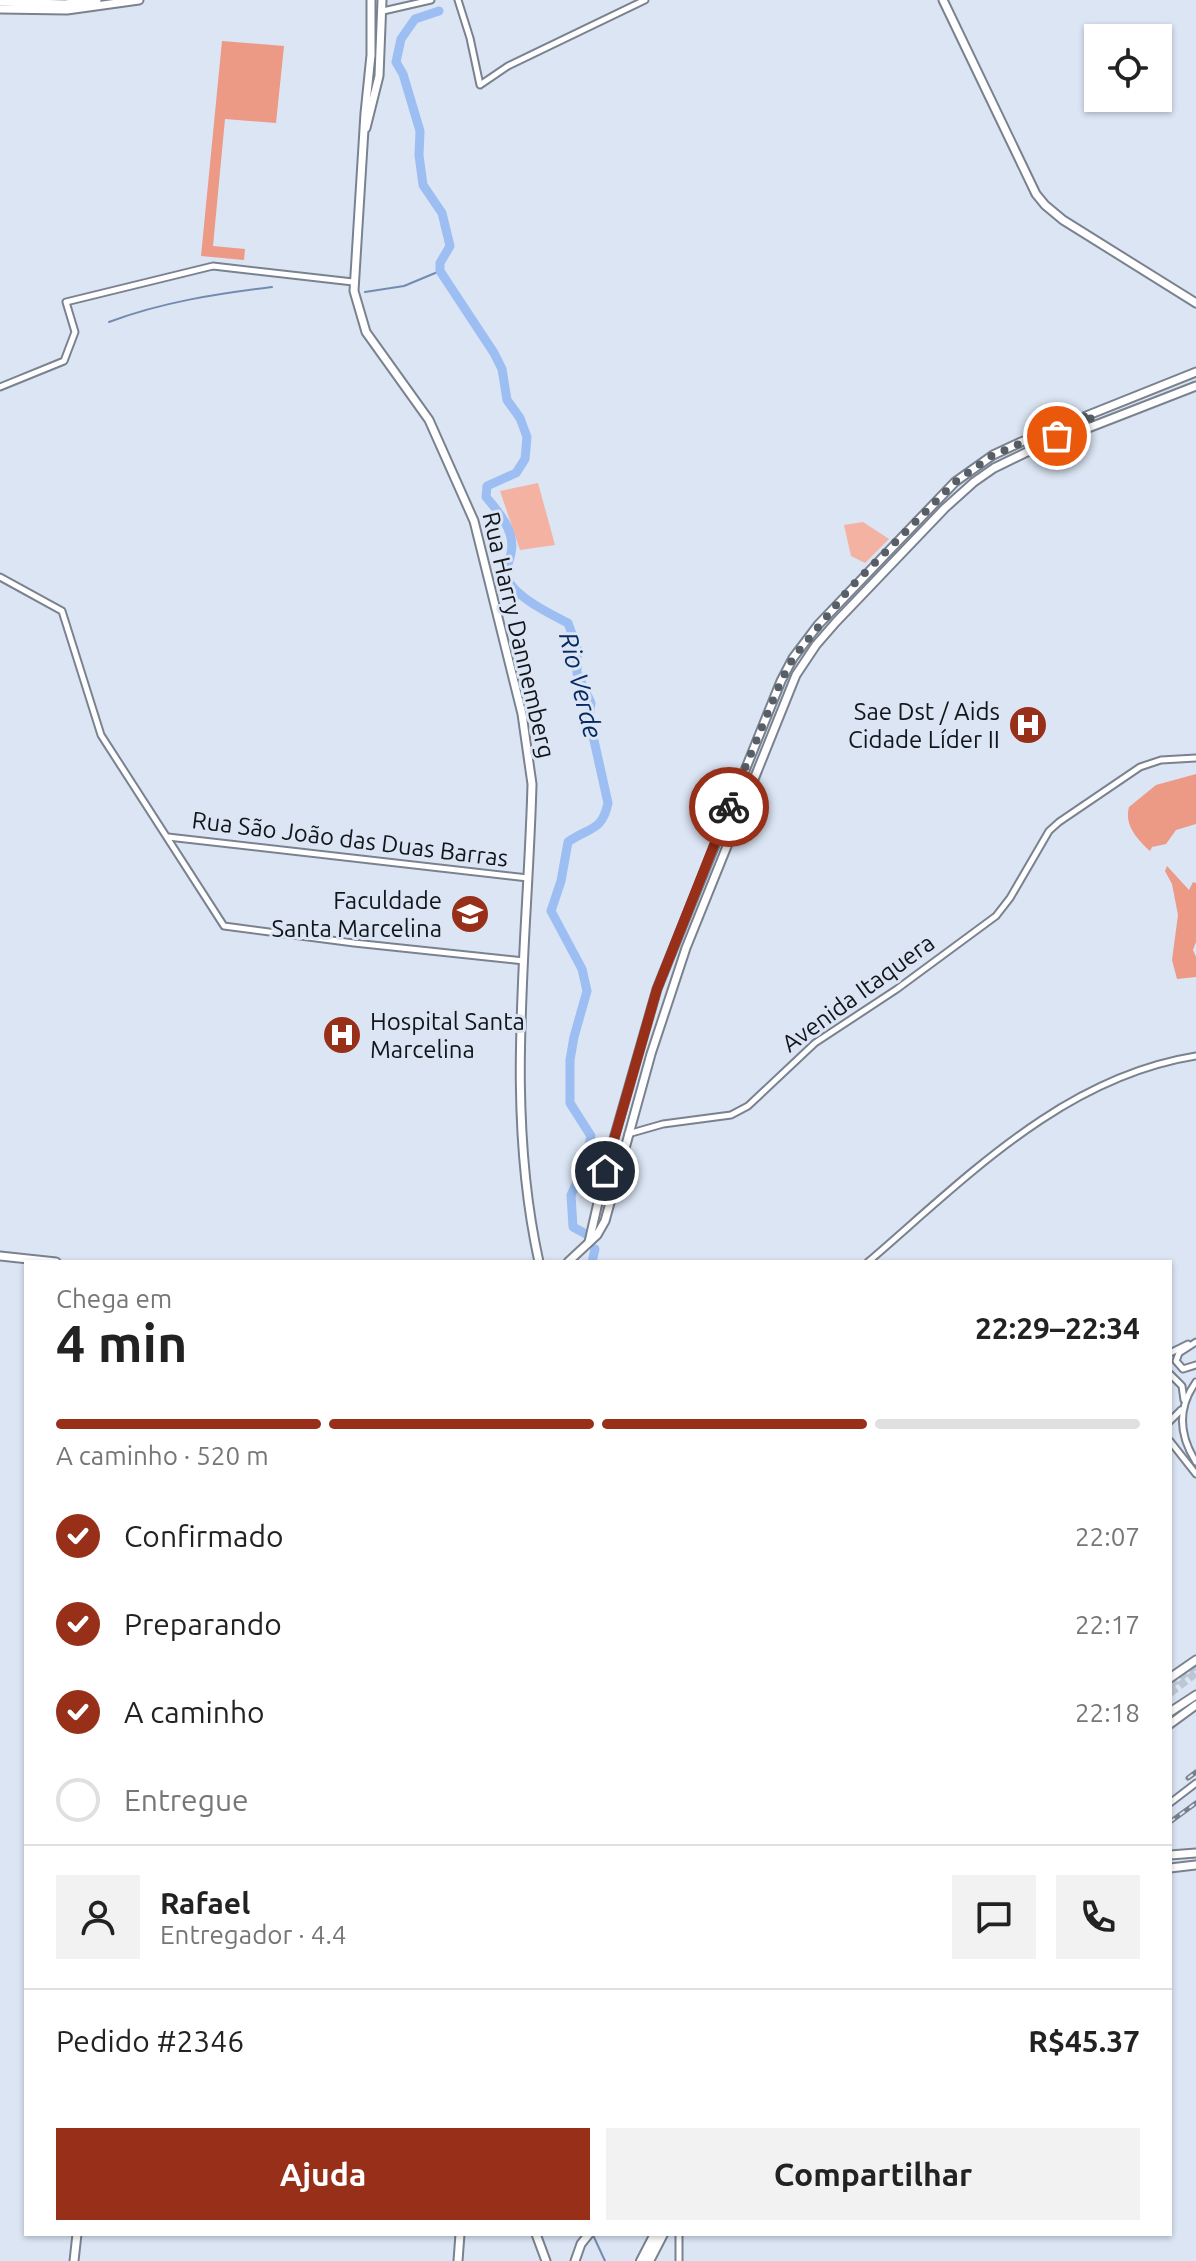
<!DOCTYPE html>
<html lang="pt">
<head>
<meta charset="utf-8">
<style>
	:root { --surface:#fff; --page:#f2f2f2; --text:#222; --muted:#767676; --line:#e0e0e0; --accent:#982f19 }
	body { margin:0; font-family:Ubuntu,sans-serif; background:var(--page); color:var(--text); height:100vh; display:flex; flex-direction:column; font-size:30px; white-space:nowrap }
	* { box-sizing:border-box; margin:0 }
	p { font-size:26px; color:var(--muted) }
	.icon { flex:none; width:44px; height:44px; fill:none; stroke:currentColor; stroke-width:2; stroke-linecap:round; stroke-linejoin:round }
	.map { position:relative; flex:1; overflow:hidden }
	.drawer { position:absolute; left:24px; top:1260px; width:1148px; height:976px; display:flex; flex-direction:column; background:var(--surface); border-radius:0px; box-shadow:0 2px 6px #0004 }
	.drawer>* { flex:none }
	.tools { position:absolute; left:1084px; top:24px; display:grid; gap:16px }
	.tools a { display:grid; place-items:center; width:88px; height:88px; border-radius:0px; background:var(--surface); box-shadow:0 2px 6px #0004; font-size:40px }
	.pin { position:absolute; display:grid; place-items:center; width:68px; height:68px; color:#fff; margin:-34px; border:4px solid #fff; border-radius:50%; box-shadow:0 2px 8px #0007 }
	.courier { position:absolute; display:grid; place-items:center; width:80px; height:80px; margin:-40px; border:6px solid #982f19; border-radius:50%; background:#fff; color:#222; box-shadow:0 2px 10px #0007 }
	.summary em { font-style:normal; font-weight:600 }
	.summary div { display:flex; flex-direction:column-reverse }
	.summary { display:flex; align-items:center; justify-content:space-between; height:136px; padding:0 32px }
	h1 { font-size:52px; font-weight:600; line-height:60px }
	.bar { display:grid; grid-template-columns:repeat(4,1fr); gap:12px 8px; align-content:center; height:96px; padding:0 32px }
	.bar i { height:10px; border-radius:6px; background:var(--line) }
	.bar .current { background:var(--accent) }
	.bar p { grid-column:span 4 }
	.line { display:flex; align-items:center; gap:20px; padding:0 32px; border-top:2px solid var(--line) }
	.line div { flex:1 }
	.round { display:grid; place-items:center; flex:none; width:84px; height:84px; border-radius:0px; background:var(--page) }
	ol { padding:0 32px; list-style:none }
	li { display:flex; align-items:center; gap:24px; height:88px }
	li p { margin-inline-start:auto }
	li .icon { padding:8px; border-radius:50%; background:var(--accent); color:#fff; stroke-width:4 }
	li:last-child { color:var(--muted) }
	li i { width:44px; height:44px; border:4px solid var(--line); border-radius:50% }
	.primary-button { display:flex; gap:16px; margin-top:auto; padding:16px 32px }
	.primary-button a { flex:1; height:92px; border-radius:0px; background:var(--accent); color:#fff; font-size:32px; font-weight:600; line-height:92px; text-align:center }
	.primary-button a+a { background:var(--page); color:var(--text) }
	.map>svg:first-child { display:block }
</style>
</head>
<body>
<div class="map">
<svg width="1196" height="2261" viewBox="0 0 1196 2261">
	<rect width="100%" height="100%" fill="#dbe5f4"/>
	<g fill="#f4b2a2">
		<path d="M538 483 555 545 520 550 500 491Z"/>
		<path d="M863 522 889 539 865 563 851 556 844 525Z"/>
	</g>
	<g fill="#ec9986">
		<path d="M222 41 284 46 276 123 225 119 213 246 245 249 244 260 201 256Z"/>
		<path d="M1196 774V824L1176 830 1166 844 1152 847 1150 851C1137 839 1124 825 1129 807L1156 785Z"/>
		<path d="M1167 866 1189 890 1193 882 1196 883V942L1193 950 1196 957V977L1177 979 1172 960 1178 915 1172 884 1165 871Z"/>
	</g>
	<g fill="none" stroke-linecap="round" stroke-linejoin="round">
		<g stroke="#738bb1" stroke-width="2">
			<path d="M365 292 404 286 440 271"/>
			<path d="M109 322C162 302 216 294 272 287"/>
			<path d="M593 2235 605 2261"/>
		</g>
		<g stroke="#9dbef2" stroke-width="9">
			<path d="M439 11 415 19 401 39 396 62 403 74 420 131 419 155 423 185 442 213 450 246 440 263V271L494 353 502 369 507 400 520 418 527 437 525 459 516 473 487 486 486 497C499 512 516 532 511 553 510 562 504 569 507 578 515 597 550 614 568 623L577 648V673L591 703 589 718 608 803C602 832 589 827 568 842L561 881 551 911 582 969 587 991 574 1037 570 1060V1103L591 1136 582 1171 571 1195 573 1227 586 1234"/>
			<path d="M592 1262 595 1249"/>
		</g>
		<g stroke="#bdc6d3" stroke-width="8" stroke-dasharray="8 4" stroke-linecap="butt">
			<path d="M1170 1685 1196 1665"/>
			<path d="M1170 1693 1196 1673"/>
		</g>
		<defs>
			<g id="minor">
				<path d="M458 0 470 38 480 85 508 66 645 0"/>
				<path d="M383 11 431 0"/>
				<path d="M0 387 64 361 75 332 66 302 213 266 353 282"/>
				<path d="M0 577 62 611 101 735 224 926 354 943 524 961"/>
				<path d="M168 837 528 878"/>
				<path d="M628 1134 663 1124 731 1115 748 1106 815 1043 897 989 996 916 1010 898 1049 831 1059 822 1140 767 1161 760 1196 758"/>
				<path d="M868 1262C966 1178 1063 1077 1196 1056"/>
				<path d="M1196 1342 1179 1353 1176 1361 1183 1369 1196 1365"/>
				<path d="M1170 1353 1188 1344"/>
				<path d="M1170 1374 1182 1386 1184 1400"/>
				<path d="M1196 1382C1177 1408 1179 1435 1196 1462"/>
				<path d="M1170 1421 1181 1410"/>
				<path d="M1170 1441 1196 1474"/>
				<path d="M1170 1803 1196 1783"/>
				<path d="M679 2261V2234"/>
			</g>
			<g id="major">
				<path d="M371 0V55L365 113 354 291 366 332 429 420 474 521 522 714 532 784C528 942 504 1105 539 1262"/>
				<path d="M943 0 1036 194 1045 205 1063 220 1196 303"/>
				<path d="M0 2 65 4 97 0"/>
				<path d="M0 9 67 10 139 0"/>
				<path d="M366 128 379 76 382 0"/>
				<path d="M589 1242 607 1163 657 989 781 681 793 658 818 625 955 482 993 455 1021 442 1196 372"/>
				<path d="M0 1256 56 1262"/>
				<path d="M568 1262 597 1235 605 1221 651 1054 686 948 796 675 816 645 836 622 945 508 974 482 994 468 1029 451 1196 386"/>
				<path d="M1170 1678 1196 1660"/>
				<path d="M1170 1712 1196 1695"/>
				<path d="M1170 1724 1196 1705"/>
				<path d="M1170 1855 1196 1853"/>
				<path d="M1170 1868 1196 1865"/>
				<path d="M536 2234 546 2261"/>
				<path d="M74 2261 77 2234"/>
				<path d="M458 2261 460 2234"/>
				<path d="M575 2261 581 2244 589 2234"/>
			</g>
			<g id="highway">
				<path d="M641 2261 655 2234"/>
				<path d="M649 2261 663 2234"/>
			</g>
		</defs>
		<use href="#minor" stroke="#7a8290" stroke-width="9"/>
		<use href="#major" stroke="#7a8290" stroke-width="11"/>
		<use href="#highway" stroke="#7a8290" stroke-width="12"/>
		<use href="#minor" stroke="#fff" stroke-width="5"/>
		<use href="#major" stroke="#fff" stroke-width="7"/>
		<use href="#highway" stroke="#fff" stroke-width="8"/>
		<defs>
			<g id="rail">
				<path d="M1188 1778 1196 1772"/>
				<path d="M1170 1822 1196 1803"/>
			</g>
		</defs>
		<use href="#rail" stroke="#79808a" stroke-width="5"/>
		<use href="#rail" stroke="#dbe5f4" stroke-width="2" stroke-dasharray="6" stroke-linecap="butt"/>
	</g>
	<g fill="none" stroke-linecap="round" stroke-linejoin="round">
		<path stroke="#585e66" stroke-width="8" stroke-dasharray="0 14.4" d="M729 807 781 681 793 658 850 588 955 482 993 455 1092 413C1091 428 1070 432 1057 436"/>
		<path stroke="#982f19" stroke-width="10" d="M605 1171 657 989 729 807"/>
	</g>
	<defs>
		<symbol id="hospital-disc" viewBox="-11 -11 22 22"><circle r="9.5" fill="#982f19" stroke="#dbe5f4"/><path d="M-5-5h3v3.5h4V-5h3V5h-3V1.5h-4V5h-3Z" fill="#fff"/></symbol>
		<symbol id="university-disc" viewBox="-11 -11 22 22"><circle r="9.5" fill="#982f19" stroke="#dbe5f4"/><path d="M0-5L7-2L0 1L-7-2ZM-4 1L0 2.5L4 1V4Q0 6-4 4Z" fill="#fff"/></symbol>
	</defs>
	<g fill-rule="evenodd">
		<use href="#hospital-disc" x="1006" y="703" width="44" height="44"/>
		<use href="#university-disc" x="448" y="892" width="44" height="44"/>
		<use href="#hospital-disc" x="320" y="1013" width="44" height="44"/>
	</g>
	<g text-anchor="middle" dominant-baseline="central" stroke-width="6" stroke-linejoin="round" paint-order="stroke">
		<g font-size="24" fill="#12151a" stroke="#dbe5f4">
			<text transform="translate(519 635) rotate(77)">Rua Harry Dannemberg</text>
			<text transform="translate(350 839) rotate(7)">Rua São João das Duas Barras</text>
			<text transform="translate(858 993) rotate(-36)">Avenida Itaquera</text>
		</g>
		<g font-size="24" fill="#12151a" stroke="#dbe5f4" text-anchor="end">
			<text x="1000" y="711">Sae Dst / Aids<tspan x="1000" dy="28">Cidade Líder II</tspan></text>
			<text x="442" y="900">Faculdade<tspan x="442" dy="28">Santa Marcelina</tspan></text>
			<text x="370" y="1021" text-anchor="start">Hospital Santa<tspan x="370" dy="28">Marcelina</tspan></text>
		</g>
		<g font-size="26" font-style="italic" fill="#062a62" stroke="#dbe5f4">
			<text transform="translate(581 685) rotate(76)">Rio Verde</text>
		</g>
	</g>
</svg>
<div class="tools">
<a><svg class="icon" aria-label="locate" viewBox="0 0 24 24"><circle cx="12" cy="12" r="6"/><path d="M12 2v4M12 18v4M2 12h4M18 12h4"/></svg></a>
</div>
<div class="pin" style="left:1057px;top:436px;background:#ea580c"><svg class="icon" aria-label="bag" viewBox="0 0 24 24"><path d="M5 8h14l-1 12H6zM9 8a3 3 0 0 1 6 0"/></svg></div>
<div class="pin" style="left:605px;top:1171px;background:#1f2937"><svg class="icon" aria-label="home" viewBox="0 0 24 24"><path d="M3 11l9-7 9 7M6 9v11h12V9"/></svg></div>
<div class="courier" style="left:729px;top:807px"><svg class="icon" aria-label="bike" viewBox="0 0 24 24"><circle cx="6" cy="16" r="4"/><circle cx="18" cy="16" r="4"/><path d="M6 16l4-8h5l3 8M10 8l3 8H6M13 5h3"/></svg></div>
<section class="drawer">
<div class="summary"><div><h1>4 min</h1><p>Chega em</p></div><em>22:29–22:34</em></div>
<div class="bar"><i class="current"></i><i class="current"></i><i class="current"></i><i></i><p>A caminho · 520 m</p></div>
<ol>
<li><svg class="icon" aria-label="check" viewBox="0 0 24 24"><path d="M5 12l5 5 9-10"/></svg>Confirmado<p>22:07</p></li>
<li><svg class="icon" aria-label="check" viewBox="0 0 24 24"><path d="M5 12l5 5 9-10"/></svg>Preparando<p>22:17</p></li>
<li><svg class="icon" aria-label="check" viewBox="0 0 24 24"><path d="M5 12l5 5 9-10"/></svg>A caminho<p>22:18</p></li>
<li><i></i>Entregue</li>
</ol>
<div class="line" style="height:144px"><a class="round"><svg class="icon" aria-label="person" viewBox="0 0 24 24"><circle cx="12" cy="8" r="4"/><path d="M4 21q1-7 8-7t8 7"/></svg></a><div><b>Rafael</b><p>Entregador · 4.4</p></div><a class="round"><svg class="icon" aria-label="chat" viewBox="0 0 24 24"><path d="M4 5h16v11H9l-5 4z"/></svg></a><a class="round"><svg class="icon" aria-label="phone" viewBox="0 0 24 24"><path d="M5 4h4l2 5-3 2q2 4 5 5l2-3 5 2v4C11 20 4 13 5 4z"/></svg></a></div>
<div class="line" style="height:104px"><div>Pedido #2346</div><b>R$45.37</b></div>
<div class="primary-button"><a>Ajuda</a><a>Compartilhar</a></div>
</section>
</div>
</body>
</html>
